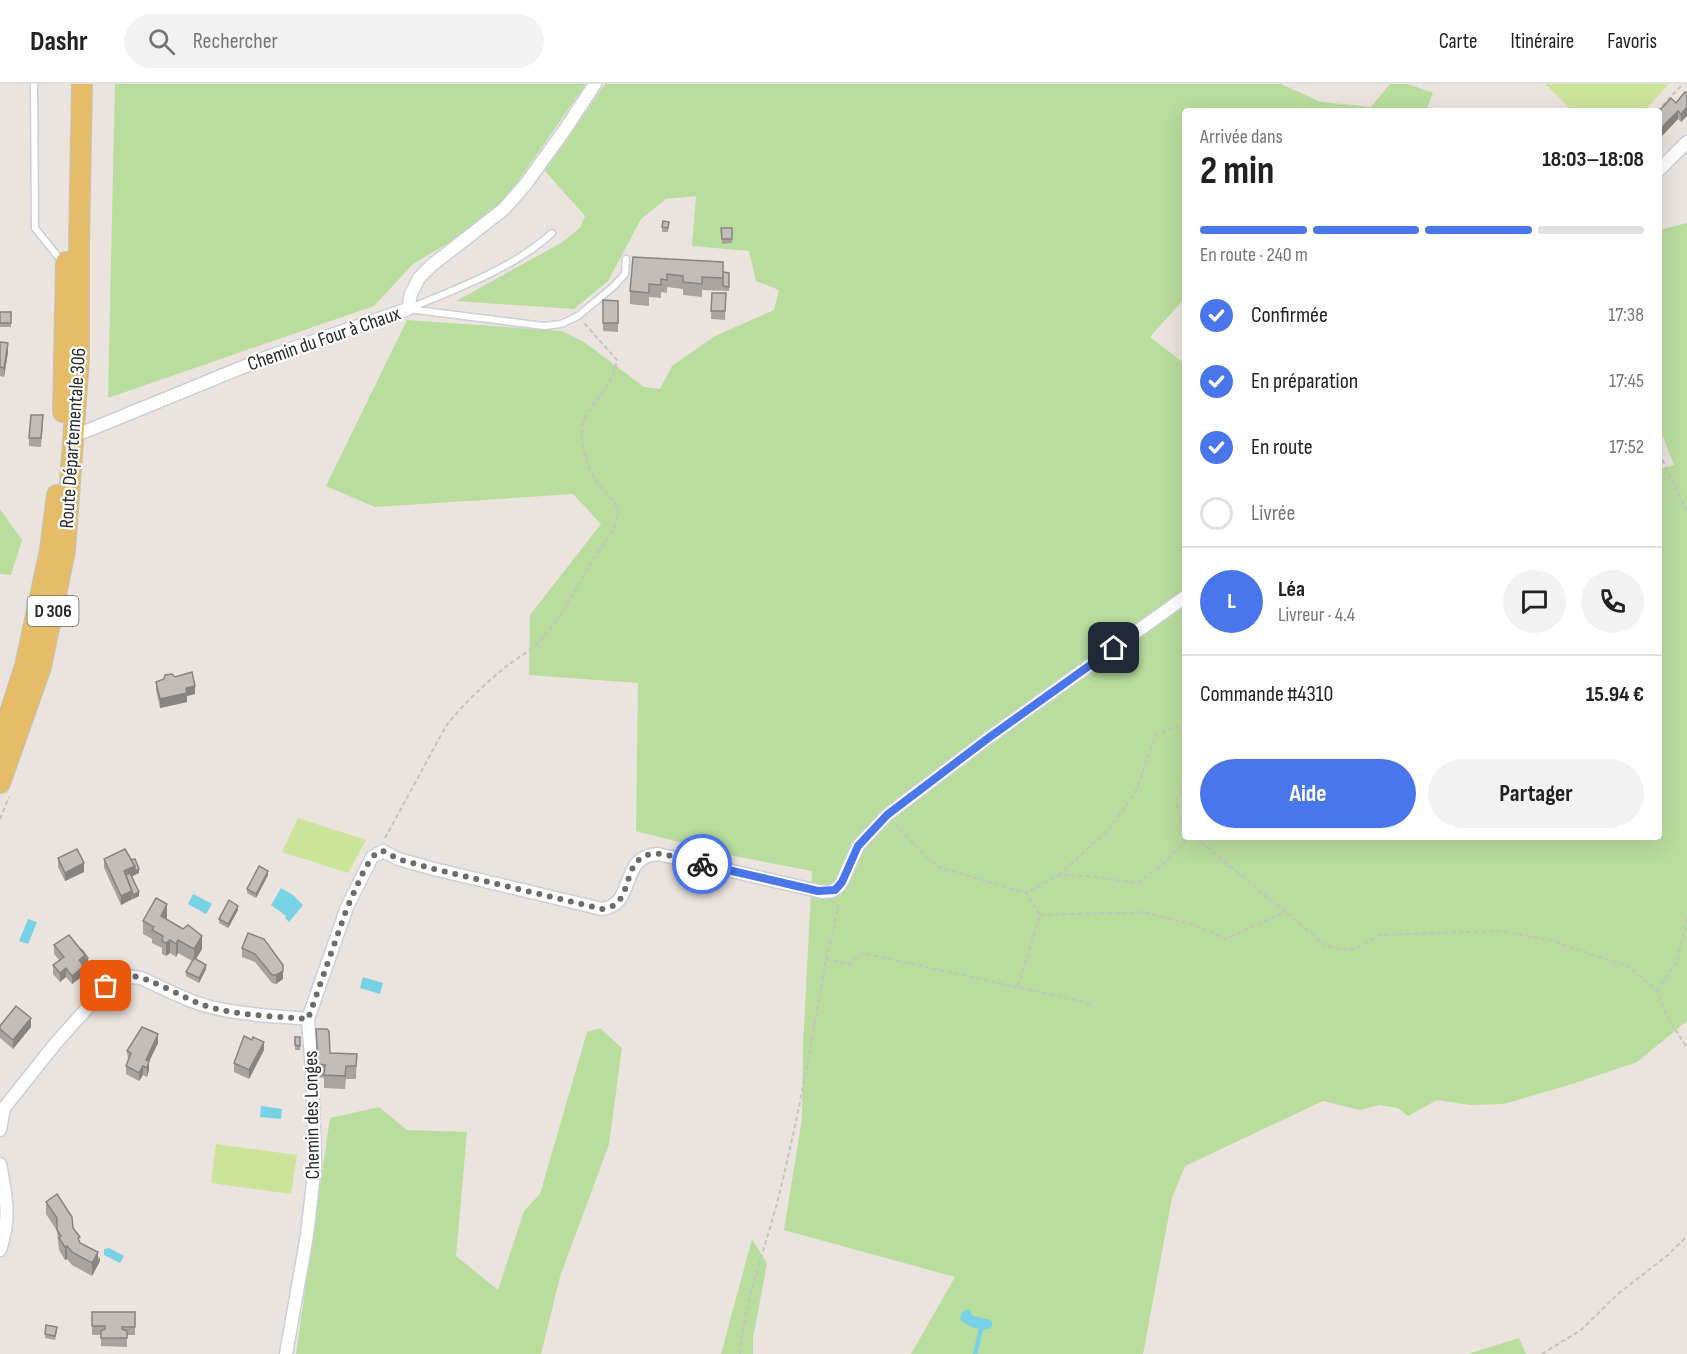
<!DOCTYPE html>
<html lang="fr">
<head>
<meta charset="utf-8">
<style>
	:root { --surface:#fff; --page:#f2f2f2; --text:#222; --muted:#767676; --line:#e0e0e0; --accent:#4977eb }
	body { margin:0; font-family:"Sofia Sans Condensed",sans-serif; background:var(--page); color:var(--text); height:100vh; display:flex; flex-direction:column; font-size:22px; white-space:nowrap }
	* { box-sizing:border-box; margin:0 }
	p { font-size:20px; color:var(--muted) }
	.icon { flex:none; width:33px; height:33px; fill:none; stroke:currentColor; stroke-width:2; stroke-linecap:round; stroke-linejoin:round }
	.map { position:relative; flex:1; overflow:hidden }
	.panel { position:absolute; left:1182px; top:24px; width:480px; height:732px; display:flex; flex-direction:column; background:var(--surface); border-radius:6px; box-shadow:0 6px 24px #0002 }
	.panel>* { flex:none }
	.pin { position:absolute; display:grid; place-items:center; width:51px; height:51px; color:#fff; margin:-26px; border-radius:12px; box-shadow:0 3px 9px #0006 }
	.courier { position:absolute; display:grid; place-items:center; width:60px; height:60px; margin:-30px; border:4px solid #4977eb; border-radius:50%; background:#fff; color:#222; box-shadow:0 2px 8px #0007 }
	.head em { font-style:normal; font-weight:700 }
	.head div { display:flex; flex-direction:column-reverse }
	.head { display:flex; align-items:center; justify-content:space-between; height:102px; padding:0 18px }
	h1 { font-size:39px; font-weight:700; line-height:45px }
	.bar { display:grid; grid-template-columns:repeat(4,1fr); gap:9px 6px; align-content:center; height:72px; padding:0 18px }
	.bar i { height:8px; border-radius:4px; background:var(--line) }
	.bar .current { background:var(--accent) }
	.bar p { grid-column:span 4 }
	.line { display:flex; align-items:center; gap:15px; padding:0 18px; border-top:2px solid var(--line) }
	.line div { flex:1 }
	.round { display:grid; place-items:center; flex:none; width:63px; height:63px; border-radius:32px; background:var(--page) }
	ol { padding:0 18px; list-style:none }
	li { display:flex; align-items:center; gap:18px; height:66px }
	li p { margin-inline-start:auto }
	li .icon { padding:6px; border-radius:50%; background:var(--accent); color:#fff; stroke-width:4 }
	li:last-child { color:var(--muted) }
	li i { width:33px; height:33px; border:3px solid var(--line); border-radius:50% }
	.cta { display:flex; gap:12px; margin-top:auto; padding:12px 18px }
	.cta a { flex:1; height:69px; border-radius:36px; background:var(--accent); color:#fff; font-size:24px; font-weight:700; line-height:69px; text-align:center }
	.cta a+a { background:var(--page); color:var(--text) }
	header { display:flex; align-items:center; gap:36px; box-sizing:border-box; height:84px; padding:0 30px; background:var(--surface); border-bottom:2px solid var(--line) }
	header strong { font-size:28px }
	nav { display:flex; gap:33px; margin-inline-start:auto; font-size:21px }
	.search { width:420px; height:54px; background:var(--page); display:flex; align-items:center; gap:15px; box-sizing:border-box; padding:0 21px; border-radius:33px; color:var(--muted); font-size:22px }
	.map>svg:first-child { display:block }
</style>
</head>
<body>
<header>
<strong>Dashr</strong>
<div class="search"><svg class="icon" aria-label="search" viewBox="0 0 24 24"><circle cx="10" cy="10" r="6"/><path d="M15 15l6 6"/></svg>Rechercher</div>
<nav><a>Carte</a><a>Itinéraire</a><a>Favoris</a></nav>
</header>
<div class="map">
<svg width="1687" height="1270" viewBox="0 0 1687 1270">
	<rect width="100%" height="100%" fill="#ebe3dd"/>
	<g fill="#b9dd9d">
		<path d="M115 0H586L507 113 460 152 413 180 374 222 108 314Z"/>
		<path d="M605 0H1281L1321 18 1371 23 1390 0H1408L1433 9 1426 27H1185V214L1150 253 1185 280V753H1659V381L1661 385 1674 381 1659 343V146L1687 139V937L1637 978 1572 1000 1504 1020 1470 1021 1437 1016 1408 1032 1398 1024 1379 1021 1360 1026 1323 1017 1185 1082 1172 1114 1143 1270H911L955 1193 784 1146 802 1035 803 962 812 787 734 772 636 747 638 599 529 591 530 531 601 440 573 410 375 423 326 402 407 236 562 247 584 258 644 303 660 305 672 282 715 252 774 226 779 206 756 197 749 167 692 162 696 112 666 115 641 135 608 197 574 225 456 217 561 159 580 144 585 132 545 87Z"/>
		<path d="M0 425 22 456 11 491 0 490Z"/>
		<path d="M600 944 622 964 609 1060 560 1193 541 1270H296L330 1034 379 1023 407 1046 467 1048 456 1172 498 1206 524 1127 540 1110 587 948Z"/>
		<path d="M752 1155 767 1179 753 1254V1270H721Z"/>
		<path d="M1519 1254 1526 1270H1468Z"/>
	</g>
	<g fill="#cbe49a">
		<path d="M1545 0H1669L1644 27H1573Z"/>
		<path d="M298 734 366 756 348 789 282 768Z"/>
		<path d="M216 1060 297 1071 291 1110 211 1099Z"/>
	</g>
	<g fill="#77d2e5">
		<path d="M281 804 293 811 303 821 289 838 285 834 286 832 271 821Z"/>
		<path d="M193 810 212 820 206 830 188 820Z"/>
		<path d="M28 835 37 838 28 860 19 857Z"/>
		<path d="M363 893 383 899 380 910 360 904Z"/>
		<path d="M261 1022 282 1025 281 1035 260 1033Z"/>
		<path d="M109 1164 124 1172 120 1179 104 1171V1165Z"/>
		<path d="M969 1225 972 1231C979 1235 985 1233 992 1237V1242L989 1245C979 1246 966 1243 960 1235L962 1228Z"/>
	</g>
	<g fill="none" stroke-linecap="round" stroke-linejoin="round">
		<path stroke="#77d2e5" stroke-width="4.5" d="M975 1270 981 1245"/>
		<defs>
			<g id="lane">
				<path d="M34 0 35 144 63 179"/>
				<path d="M408 225 544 242 561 240 578 232 614 202 625 190 626 175"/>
				<path d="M408 225C456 205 514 184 552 149"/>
			</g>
			<g id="street">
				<path d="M1659 86 1687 58"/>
				<path d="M74 348H84L270 272 408 225 411 210 419 194 432 181 504 125 525 101 564 47 595 0"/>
				<path d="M0 1046 4 1024 55 960 107 902 125 892 141 894C163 904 186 917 210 923 242 931 276 932 308 935"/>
				<path d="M0 1080C6 1112 11 1134 0 1166"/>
				<path d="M286 1270 307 1151 315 1081 312 987 308 935 347 823 372 773 383 767 398 775 434 785 602 825C637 821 618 772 658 770L818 807C829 809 836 808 842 798L858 762 887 731 987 655 1185 513"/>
			</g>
			<g id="primary">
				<path d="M63 328 66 178"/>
				<path d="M0 660 25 582 50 466 57 411"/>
				<path d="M0 699 41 583 65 467 79 275V158L82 0"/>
			</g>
		</defs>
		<use href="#lane" stroke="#cbcfda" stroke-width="9"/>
		<use href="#street" stroke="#cbcfda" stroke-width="15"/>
		<use href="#primary" stroke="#c3c3c3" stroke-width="22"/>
		<g stroke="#c3c3c3" stroke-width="2" stroke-dasharray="4.5 3" stroke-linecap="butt">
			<path d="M1657 27 1683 0"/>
			<path d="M1659 369 1687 427"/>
			<path d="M1185 691 1177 718 1181 742 1185 745"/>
			<path d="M0 735 9 713"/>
			<path d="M895 740 925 772 939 783 1026 809"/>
			<path d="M1195 753 1325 861 1338 865H1356L1379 851 1498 847 1550 856 1629 883 1657 907 1667 932 1687 964"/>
			<path d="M385 754 446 642C463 620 487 598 508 581 518 574 529 567 538 559 560 537 575 506 591 479 600 465 615 447 618 431 620 420 605 409 599 401 586 383 578 357 584 335L613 292 617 276 584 239"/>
			<path d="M1059 791 1110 744 1136 707 1156 651 1185 638"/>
			<path d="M1040 831 1142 828 1195 841 1226 855 1282 829"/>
			<path d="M826 875 849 880 863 869 1093 920"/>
			<path d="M1018 902 1040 831 1026 809 1059 791 1088 792 1138 799 1165 779 1189 753"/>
			<path d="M1657 907 1677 878 1687 833"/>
			<path d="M740 1270C744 1217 765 1166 778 1115 797 1040 811 963 824 887 827 864 836 843 838 820"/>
			<path d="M1542 1270 1581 1246 1619 1209 1668 1171 1687 1152"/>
		</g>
		<use href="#lane" stroke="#fff" stroke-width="6"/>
		<use href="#street" stroke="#fff" stroke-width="12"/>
		<use href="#primary" stroke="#e5bc67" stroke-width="20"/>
	</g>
	<g fill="#a8a39f">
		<path d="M1685 8 1681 38 1678 35 1662 52 1659 49V27L1676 19Z"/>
		<path d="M669 142 668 148H662V143Z"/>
		<path d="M721 144H732V159L722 160Z"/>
		<path d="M633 173 729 189V207L702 206V213L683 211V205L667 203V209L661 208V214L649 213V222L630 220V207Z"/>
		<path d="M712 209H726L725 236 711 235Z"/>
		<path d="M603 216 618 217V248L603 247Z"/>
		<rect x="0" y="228" width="11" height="15"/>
		<path d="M0 258 8 268 4 293 0 292Z"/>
		<path d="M43 339 41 363 29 362V354Z"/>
		<path d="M1089 555 1104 561 1095 568 1089 559Z"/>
		<path d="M175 593 195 610 187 612V618L160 624 156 606V598Z"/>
		<path d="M58 774 84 788 65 797 58 783Z"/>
		<path d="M104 775 139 789 132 792 139 812 121 821 104 784Z"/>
		<path d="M268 791 256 814 247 809V805Z"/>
		<path d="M238 826 228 844 219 839V835Z"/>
		<path d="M167 833 166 835 202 865 196 875 206 885 199 899 186 892V888L192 877 178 869 176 873 170 869 166 872 162 870V864L152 859V855L143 850V837Z"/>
		<path d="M248 849 283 890V895L276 900 272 899 255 878 242 873V864Z"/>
		<path d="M54 861 88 878 83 881 84 891 72 900 66 893 60 898 53 890V881L59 876 54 870Z"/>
		<path d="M0 942 31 943 13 965 0 954Z"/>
		<path d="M316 945 330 969 357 970 356 995H346L345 1005 324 1004V994L318 993Z"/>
		<rect x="295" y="953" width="5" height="13"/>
		<path d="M158 959 149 977V986L147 993 143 991 139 997 126 990V982L128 976 127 967Z"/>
		<path d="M264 966 249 995 234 988V979Z"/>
		<path d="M46 1118 73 1144 80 1159 98 1172 100 1177 92 1192 72 1181 67 1175 65 1176 59 1166 57 1147 46 1130Z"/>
		<path d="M92 1228H135V1251H127V1263L101 1262V1251H92Z"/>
		<path d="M57 1247 55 1256 45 1254V1250Z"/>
	</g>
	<g fill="#888482">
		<path d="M1687 23V32L1681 38V30Z"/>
		<path d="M1678 27V35L1662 52V43Z"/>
		<path d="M8 259V268L4 293V284Z"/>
		<path d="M1104 557V561L1095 568V564Z"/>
		<path d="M195 602V610L187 612V618L160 624V615L186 604Z"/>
		<path d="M84 779V788L65 797V789Z"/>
		<path d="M135 782 139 785V789L126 795 124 787Z"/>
		<path d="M268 787V791L256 814V810Z"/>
		<path d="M132 807V815L121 821V812Z"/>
		<path d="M139 808V812L133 815V811Z"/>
		<path d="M167 820V833L161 845V832Z"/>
		<path d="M238 822V826L228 844V840Z"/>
		<path d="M202 852V865L194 878V865Z"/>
		<path d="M170 856V869L166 872V859Z"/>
		<path d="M178 856V869L176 873V860Z"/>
		<path d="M85 871 88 874V878L79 884V876Z"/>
		<path d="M206 881V885L199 899V894Z"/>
		<path d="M283 881V895L276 900V891Z"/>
		<path d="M84 882V891L72 900V892Z"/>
		<path d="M66 884V893L60 898V889Z"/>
		<path d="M31 934V943L13 965V956Z"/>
		<path d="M158 950V959L146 984V976Z"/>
		<path d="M264 958V966L249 995V986Z"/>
		<path d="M149 977V986L147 993V984Z"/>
		<path d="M143 982V991L139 997V989Z"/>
		<path d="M67 1162V1175L65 1176V1163Z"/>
		<path d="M98 1168V1177L100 1173V1177L92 1192V1179Z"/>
	</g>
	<g fill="#c3bdb9" stroke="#888482" stroke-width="1.5">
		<path d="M1685 8 1687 9V23L1681 30 1678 27 1662 43 1659 40V27L1671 14 1676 19Z"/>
		<path d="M663 137 669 138 668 144 662 143Z"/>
		<path d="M721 144H732V155H722Z"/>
		<path d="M633 173 723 178V194L702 193V200L683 198V192L667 190V196L661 195V201L649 200V209L630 207Z"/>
		<path d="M723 188 729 189V203L723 202Z"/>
		<path d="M712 209H726L725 227H711Z"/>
		<path d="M603 216 618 217V239H603Z"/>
		<rect x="0" y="228" width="11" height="11"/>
		<path d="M0 258 8 259 4 284 0 283Z"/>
		<path d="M31 331H43L41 354H29Z"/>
		<path d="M1097 548 1104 557 1095 564 1089 555Z"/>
		<path d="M192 588 195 602 186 604 187 609 160 615 156 598 164 595 165 591 172 590 175 593Z"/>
		<path d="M77 765 84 779 65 789 58 774Z"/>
		<path d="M125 765 135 782 124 787 132 807 121 812 104 775Z"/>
		<path d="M135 775 139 785 135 787V782L131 776Z"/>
		<path d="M259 782 268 787 256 810 247 805Z"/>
		<path d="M130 789 139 808 133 811 132 807 126 791Z"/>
		<path d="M156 814 167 820 161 832 183 845 188 841 202 852 194 865 178 856 176 860 170 856 166 859 162 857 163 852 152 846 154 843 143 837Z"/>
		<path d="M229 816 238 822 228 840 219 835Z"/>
		<path d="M248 849 264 855 283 881V887L276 891H272L255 870 242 864Z"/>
		<path d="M69 851 85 871 79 876 84 882 72 892 66 884 60 889 53 881 64 873 54 861Z"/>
		<path d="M81 866H82L88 874 85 876V871Z"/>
		<path d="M194 874 206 881 199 894 186 888Z"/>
		<path d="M16 922 31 934 13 956 0 945V942Z"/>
		<path d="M142 943 158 950 146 976 149 977 147 984 143 982 139 989 126 982 131 969 127 967Z"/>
		<path d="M316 945H327L329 947 330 969 357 970 356 982H346L345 992 324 991 325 981 318 980Z"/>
		<path d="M244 952 252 956 253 953 264 958 249 986 234 979Z"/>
		<path d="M295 953H300V962L295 961Z"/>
		<path d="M57 1110 72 1133 73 1144 80 1153 78 1154 80 1159 98 1168 92 1179 72 1168 67 1162 65 1163 59 1154 61 1152 57 1146V1134L46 1118Z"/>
		<path d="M92 1228H135V1243H122V1245L127 1247V1254H101V1247L105 1245V1242H92Z"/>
		<path d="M46 1241 57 1243 55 1252 45 1250Z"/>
	</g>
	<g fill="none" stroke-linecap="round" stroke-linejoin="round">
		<path stroke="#6e6b69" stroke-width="6" stroke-dasharray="0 10.8" d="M106 902C114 896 122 891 132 892 151 894 185 915 206 922 239 932 275 932 308 935L347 824 365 784 376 769 383 767 398 775 434 785 602 825C636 822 619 776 651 770 666 768 687 777 702 780"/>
		<path stroke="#4977eb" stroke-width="8" d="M702 780 818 807 835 806 842 798 858 762 887 731 987 655 1114 564"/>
	</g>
	<g text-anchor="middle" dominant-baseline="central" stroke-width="4.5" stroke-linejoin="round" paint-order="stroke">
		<rect fill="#fff" stroke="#6a6a6a" stroke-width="1.5" x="27.5" y="512" width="51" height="30" rx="4.5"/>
		<g font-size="18" font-weight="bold" fill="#2a2a2a">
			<text x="53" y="527">D 306</text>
		</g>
		<g font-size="20" fill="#2a2a2a" stroke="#fff">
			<text transform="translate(324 255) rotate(-19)">Chemin du Four à Chaux</text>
			<text transform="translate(73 354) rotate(-86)">Route Départementale 306</text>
			<text transform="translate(312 1031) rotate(-91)">Chemin des Longes</text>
		</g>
	</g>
</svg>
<div class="pin" style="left:106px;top:902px;background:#ea580c"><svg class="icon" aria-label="bag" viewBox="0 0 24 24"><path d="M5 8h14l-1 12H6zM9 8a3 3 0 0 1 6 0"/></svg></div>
<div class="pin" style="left:1114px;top:564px;background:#1f2937"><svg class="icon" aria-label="home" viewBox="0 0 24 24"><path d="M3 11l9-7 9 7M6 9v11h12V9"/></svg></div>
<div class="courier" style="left:702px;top:780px"><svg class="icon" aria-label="bike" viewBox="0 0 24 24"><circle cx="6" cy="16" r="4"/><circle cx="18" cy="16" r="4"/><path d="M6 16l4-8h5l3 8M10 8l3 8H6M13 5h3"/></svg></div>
<section class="panel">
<div class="head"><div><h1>2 min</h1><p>Arrivée dans</p></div><em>18:03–18:08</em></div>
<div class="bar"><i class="current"></i><i class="current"></i><i class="current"></i><i></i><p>En route · 240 m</p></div>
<ol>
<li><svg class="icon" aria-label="check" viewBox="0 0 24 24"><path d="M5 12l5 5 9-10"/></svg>Confirmée<p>17:38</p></li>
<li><svg class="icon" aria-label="check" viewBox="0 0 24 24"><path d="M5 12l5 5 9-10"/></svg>En préparation<p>17:45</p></li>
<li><svg class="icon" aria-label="check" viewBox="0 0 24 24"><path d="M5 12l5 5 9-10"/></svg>En route<p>17:52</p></li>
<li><i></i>Livrée</li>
</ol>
<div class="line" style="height:108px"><b class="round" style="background:var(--accent);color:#fff">L</b><div><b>Léa</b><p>Livreur · 4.4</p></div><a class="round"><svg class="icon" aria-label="chat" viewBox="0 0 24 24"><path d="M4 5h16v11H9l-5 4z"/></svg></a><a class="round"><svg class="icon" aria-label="phone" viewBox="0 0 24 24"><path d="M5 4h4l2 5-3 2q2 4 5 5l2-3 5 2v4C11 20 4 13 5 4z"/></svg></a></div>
<div class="line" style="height:78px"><div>Commande #4310</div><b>15.94 €</b></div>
<div class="cta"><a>Aide</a><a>Partager</a></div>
</section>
</div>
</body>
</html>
